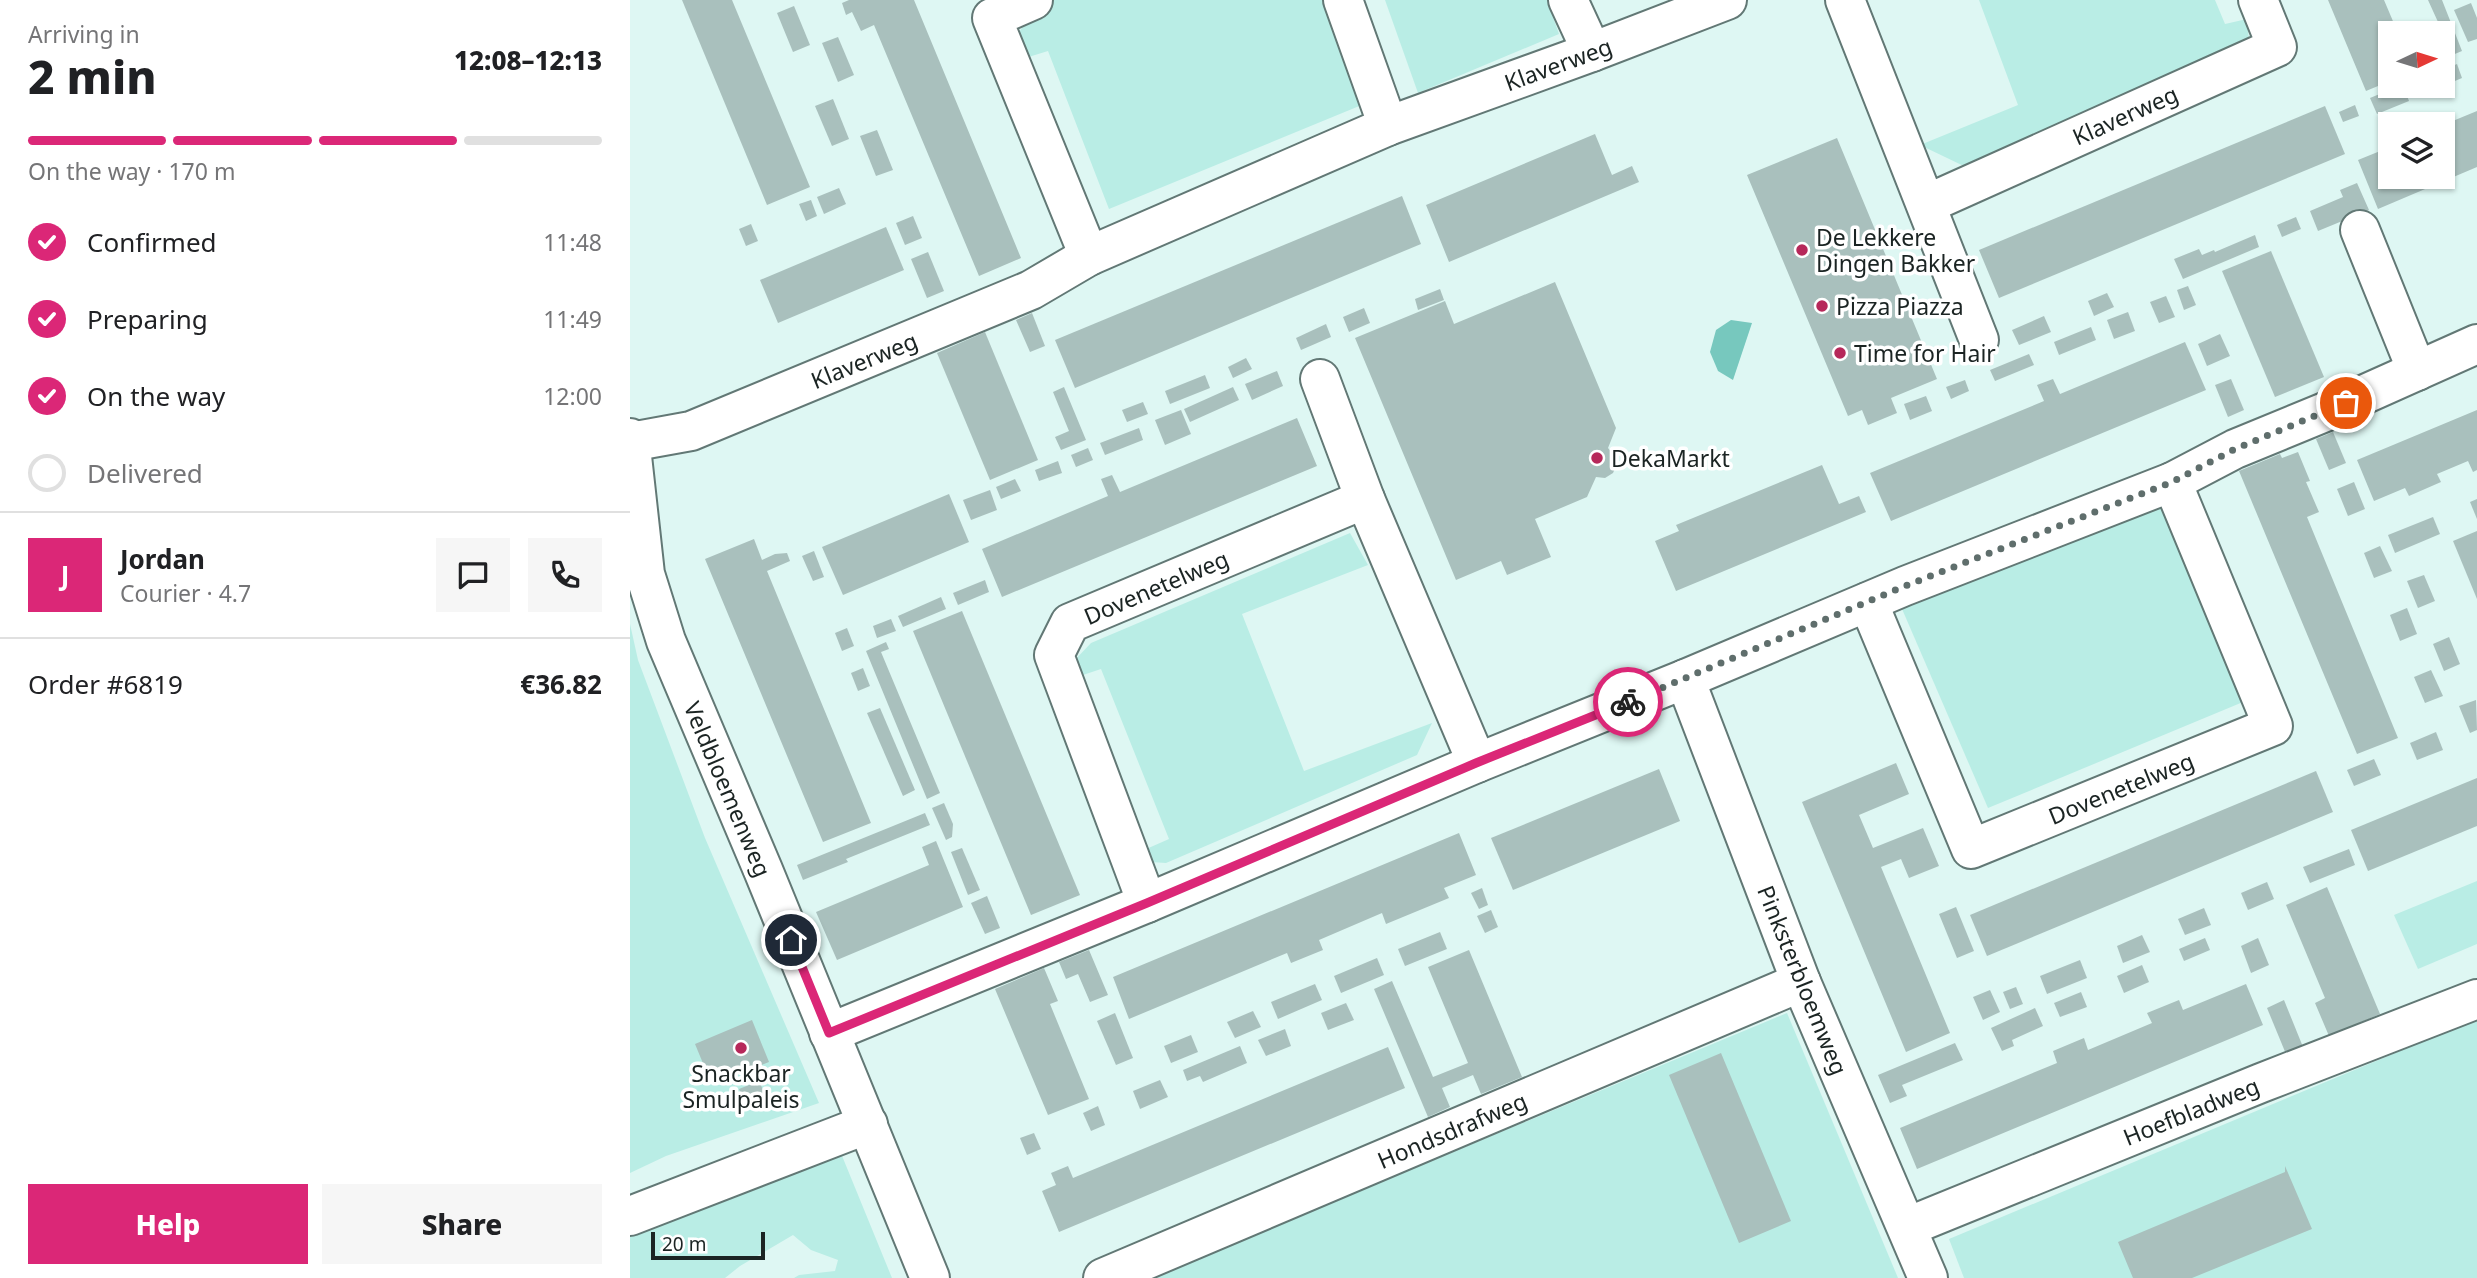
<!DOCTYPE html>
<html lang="en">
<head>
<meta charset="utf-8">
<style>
	:root { --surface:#fff; --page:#f6f6f6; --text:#202124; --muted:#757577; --line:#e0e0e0; --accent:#db2777 }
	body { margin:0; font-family:"Noto Sans",sans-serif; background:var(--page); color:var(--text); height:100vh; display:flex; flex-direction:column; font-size:26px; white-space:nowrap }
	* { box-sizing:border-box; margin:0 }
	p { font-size:23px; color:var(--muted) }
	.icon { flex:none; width:38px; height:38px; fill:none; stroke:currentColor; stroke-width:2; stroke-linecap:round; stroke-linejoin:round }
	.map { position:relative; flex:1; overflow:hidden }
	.panel { display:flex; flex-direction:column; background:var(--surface); width:630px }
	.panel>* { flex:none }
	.needle { width:46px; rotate:86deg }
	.controls { position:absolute; left:1748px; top:21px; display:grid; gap:14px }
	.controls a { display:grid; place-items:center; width:77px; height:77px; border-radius:0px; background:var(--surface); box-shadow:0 2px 5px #0004; font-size:35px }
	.scale { position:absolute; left:21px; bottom:18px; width:114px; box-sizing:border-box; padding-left:7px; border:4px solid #1b2423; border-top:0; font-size:19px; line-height:24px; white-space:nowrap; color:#1b2423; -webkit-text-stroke:5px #fff; paint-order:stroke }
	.pin { position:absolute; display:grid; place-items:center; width:60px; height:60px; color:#fff; margin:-30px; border:4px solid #fff; border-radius:50%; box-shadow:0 2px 7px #0007 }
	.courier { position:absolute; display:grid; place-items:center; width:70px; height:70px; margin:-35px; border:5px solid #db2777; border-radius:50%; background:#fff; color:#222; box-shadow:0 2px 9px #0007 }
	.headline em { font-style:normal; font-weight:800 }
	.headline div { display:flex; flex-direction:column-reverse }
	.headline { display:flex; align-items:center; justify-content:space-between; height:119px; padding:0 28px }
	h1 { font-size:46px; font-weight:800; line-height:52px }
	.bar { display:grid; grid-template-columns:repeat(4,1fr); gap:10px 7px; align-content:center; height:84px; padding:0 28px }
	.bar i { height:9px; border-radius:5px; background:var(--line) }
	.bar .on { background:var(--accent) }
	.bar p { grid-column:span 4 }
	.line { display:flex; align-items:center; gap:18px; padding:0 28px; border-top:2px solid var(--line) }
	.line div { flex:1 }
	.round { display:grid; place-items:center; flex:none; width:74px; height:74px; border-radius:0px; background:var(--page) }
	ol { padding:0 28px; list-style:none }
	li { display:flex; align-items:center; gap:21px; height:77px }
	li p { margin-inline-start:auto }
	li .icon { padding:7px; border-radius:50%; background:var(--accent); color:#fff; stroke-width:4 }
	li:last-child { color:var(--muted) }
	li i { width:38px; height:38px; border:4px solid var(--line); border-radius:50% }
	.primary-button { display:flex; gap:14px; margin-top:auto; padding:14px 28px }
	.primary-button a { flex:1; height:80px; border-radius:0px; background:var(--accent); color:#fff; font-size:28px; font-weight:800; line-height:80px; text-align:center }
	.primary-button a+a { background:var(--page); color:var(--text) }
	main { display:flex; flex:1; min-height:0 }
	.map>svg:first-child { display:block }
</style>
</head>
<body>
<main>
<section class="panel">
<div class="headline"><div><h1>2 min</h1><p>Arriving in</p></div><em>12:08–12:13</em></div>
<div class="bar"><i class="on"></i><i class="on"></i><i class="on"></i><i></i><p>On the way · 170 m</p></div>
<ol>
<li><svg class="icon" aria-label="check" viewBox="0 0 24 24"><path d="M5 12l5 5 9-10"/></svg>Confirmed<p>11:48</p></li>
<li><svg class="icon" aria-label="check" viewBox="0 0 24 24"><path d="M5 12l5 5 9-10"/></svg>Preparing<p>11:49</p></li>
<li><svg class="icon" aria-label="check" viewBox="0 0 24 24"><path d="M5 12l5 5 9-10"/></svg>On the way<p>12:00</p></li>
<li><i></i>Delivered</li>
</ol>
<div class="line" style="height:126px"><b class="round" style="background:var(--accent);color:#fff">J</b><div><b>Jordan</b><p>Courier · 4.7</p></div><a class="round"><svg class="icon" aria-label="chat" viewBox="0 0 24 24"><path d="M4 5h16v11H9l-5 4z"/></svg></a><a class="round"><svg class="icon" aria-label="phone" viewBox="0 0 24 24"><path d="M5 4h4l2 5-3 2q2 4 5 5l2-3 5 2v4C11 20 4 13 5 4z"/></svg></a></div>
<div class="line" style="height:91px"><div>Order #6819</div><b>€36.82</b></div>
<div class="primary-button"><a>Help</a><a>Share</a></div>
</section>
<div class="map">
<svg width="1847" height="1278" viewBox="0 0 1847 1278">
	<rect width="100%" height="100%" fill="#def7f3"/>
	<g fill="#b9ede5">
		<path d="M423 0H699L739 102 479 209 418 51 392 59 388 34 405 7Z"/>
		<path d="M755 0H917L929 34 788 93Z"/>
		<path d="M1349 0H1585L1595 24 1617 19 1619 42 1340 169 1290 145 1388 105Z"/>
		<path d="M1528 501 1613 702 1358 808 1269 602Z"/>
		<path d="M720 533 738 565 612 614 674 771 802 723 787 755 536 863 521 862 514 850 539 839 471 669 447 677 442 663 461 643Z"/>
		<path d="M0 624 8 660 75 838 189 1103 36 1156 0 1173Z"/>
		<path d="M1847 881V944L1788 969 1764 915Z"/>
		<path d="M1157 1013 1268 1278H520Z"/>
		<path d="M1847 1019V1278H1334L1319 1239Z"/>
		<path d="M208 1146 262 1278H164L169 1275 205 1271 208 1260 181 1250 163 1235 110 1266 95 1278H0V1233Z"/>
	</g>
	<path fill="#77c8be" d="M1101 320 1122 323 1103 380 1088 371 1080 352 1086 330Z"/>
	<g fill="#a9c0bd">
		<path d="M52 0H102L180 187 137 205Z"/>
		<path d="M219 0H284L391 258 349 276 244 25 231 31 222 12 216 15 212 3Z"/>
		<path d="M1698 0H1754L1768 33H1760V81L1736 91Z"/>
		<path d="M1798 0H1812L1832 51 1820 56 1813 33Z"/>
		<path d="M1841 3 1847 18V39L1838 42 1824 10Z"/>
		<path d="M164 6 180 45 163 52 147 13Z"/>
		<path d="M208 37 224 75 208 82 192 43Z"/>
		<path d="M1827 64 1832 78 1813 86V70Z"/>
		<path d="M1769 86H1773L1779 101 1747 114 1740 98Z"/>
		<path d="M203 99 219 139 202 146 185 106Z"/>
		<path d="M1725 105 1729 116 1713 122 1709 112Z"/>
		<path d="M1695 106 1715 154 1369 298 1349 250Z"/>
		<path d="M1847 111V167L1748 209 1728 160 1760 147V177H1813V125Z"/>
		<path d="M247 130 263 170 246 176 230 136Z"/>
		<path d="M965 134 982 175 1002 166 1009 182 819 262 796 205Z"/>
		<path d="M1207 138 1307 379 1261 398 1267 413 1238 425 1232 410 1218 416 1117 175Z"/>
		<path d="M1727 183 1739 210 1688 231 1680 211 1713 197 1710 190Z"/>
		<path d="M209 188 216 204 194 214 187 197Z"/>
		<path d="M772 196 791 244 445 388 425 340Z"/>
		<path d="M181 200 187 216 176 221 169 204Z"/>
		<path d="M283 216 292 238 275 245 266 223Z"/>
		<path d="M1666 217 1671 229 1652 237 1647 225Z"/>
		<path d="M121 224 128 241 116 246 109 229Z"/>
		<path d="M256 227 274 270 148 323 130 280Z"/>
		<path d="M1625 235 1629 247 1553 279 1544 259 1569 249 1572 255 1584 250 1585 252Z"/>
		<path d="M1641 251 1694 377 1645 397 1592 271Z"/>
		<path d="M298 252 314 291 297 298 281 259Z"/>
		<path d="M925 282 986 428 978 448 984 455 987 464 983 473 975 478 966 477 957 497 905 519 921 557 877 575 871 561 826 580 725 338 815 301 824 324Z"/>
		<path d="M1558 286 1566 305 1554 310 1547 290Z"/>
		<path d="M810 289 814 300 788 310 785 299Z"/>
		<path d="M1477 293 1484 307 1464 316 1458 301Z"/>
		<path d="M1536 296 1545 317 1529 323 1520 302Z"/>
		<path d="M734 308 740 323 719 332 713 317Z"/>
		<path d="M1498 312 1505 331 1484 339 1477 320Z"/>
		<path d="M402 313 415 346 400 352 386 320Z"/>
		<path d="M1414 316 1421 332 1389 345 1382 330Z"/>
		<path d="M696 324 701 337 671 350 666 338Z"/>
		<path d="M1461 327 1466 340 1429 355 1424 342Z"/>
		<path d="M355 332 408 460 360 480 307 353Z"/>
		<path d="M1590 334 1600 356 1577 366 1568 344Z"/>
		<path d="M1555 342 1576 390 1261 521 1240 473 1414 401 1407 385 1423 379 1430 394Z"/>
		<path d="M1399 354 1404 365 1365 381 1360 370Z"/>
		<path d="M616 358 622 369 603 378 598 367Z"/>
		<path d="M647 371 653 386 622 400 615 384Z"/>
		<path d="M575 375 580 388 540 404 535 391Z"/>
		<path d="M1601 379 1614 410 1598 417 1585 385Z"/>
		<path d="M1335 380 1339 391 1321 399 1316 387Z"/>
		<path d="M434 387 456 440 431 450 425 437 439 431 423 392Z"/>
		<path d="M603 387 609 400 560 422 554 409Z"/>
		<path d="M1296 396 1302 411 1280 420 1274 404Z"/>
		<path d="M513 402 518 414 497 422 492 410Z"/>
		<path d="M551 410 561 434 535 445 525 420Z"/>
		<path d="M1847 410V470L1843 472 1838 461 1807 474 1811 482 1779 496 1775 488 1744 501 1727 460Z"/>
		<path d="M667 418 687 466 372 597 352 549 478 496 471 479 482 475 490 492Z"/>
		<path d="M509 428 513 440 475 455 470 443Z"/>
		<path d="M1703 432 1716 463 1699 470 1686 439Z"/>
		<path d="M458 448 463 460 446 467 441 455Z"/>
		<path d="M1668 452 1680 481 1676 482 1689 512 1677 517 1768 738 1727 754 1609 471 1650 454 1652 458Z"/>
		<path d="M428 461 432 473 409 481 405 470Z"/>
		<path d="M1192 465 1209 504 1229 496 1236 512 1046 591 1025 541 1049 531 1046 525Z"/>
		<path d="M385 479 391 491 371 499 366 487Z"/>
		<path d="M1724 482 1735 509 1718 516 1707 489Z"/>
		<path d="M360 490 367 510 341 520 333 500Z"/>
		<path d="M319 494 339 542 213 595 192 547Z"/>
		<path d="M1847 499V519L1840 502Z"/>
		<path d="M1803 517 1810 534 1765 553 1758 535Z"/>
		<path d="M1847 531V599L1823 541Z"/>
		<path d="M124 539 132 560 145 554 157 553 160 561 137 571 241 823 193 842 75 559Z"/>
		<path d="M1750 546 1762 571 1744 578 1734 553Z"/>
		<path d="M184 551 194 577 183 581 172 556Z"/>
		<path d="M1794 575 1805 601 1788 608 1777 581Z"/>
		<path d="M355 580 359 592 328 605 323 593Z"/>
		<path d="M311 597 316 609 273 627 268 616Z"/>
		<path d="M1777 608 1787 634 1770 641 1760 615Z"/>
		<path d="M332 611 450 895 401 915 283 631Z"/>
		<path d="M261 619 266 631 247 638 243 626Z"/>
		<path d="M217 628 224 646 212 651 205 633Z"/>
		<path d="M1819 637 1830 664 1814 671 1803 644Z"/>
		<path d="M256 642 259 649 251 652 310 793 297 799 236 651Z"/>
		<path d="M233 668 240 686 228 691 221 673Z"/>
		<path d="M1801 670 1813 696 1795 703 1784 677Z"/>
		<path d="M1846 700 1847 730 1840 733 1829 706Z"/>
		<path d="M250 708 285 790 273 796 237 713Z"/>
		<path d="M1806 732 1813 750 1787 760 1780 743Z"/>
		<path d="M1744 759 1751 775 1724 786 1717 770Z"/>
		<path d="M1266 763 1279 794 1229 815 1243 848 1293 828 1309 866 1279 878 1271 859 1251 867 1320 1033 1276 1052 1172 802Z"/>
		<path d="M1029 769 1050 821 883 890 861 838Z"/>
		<path d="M1686 771 1703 812 1357 956 1340 915Z"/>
		<path d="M1847 778V826L1738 871 1721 830Z"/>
		<path d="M314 803 323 824 322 837 316 840 302 808Z"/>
		<path d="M295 813 300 825 216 859 218 862 173 880 167 865Z"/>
		<path d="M829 833 846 875 814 888 819 898 756 924 752 913 689 940 693 950 661 963 657 953 499 1019 483 977Z"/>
		<path d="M306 841 333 907 207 960 186 912 299 865 292 847Z"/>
		<path d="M332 848 350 890 338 895 321 852Z"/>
		<path d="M1719 849 1725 865 1680 883 1673 867Z"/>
		<path d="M1637 882 1644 899 1618 910 1611 893Z"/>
		<path d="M1697 887 1750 1014 1699 1036 1685 1003 1695 998 1656 905Z"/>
		<path d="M852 888 858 905 849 909 841 893Z"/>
		<path d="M357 896 370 928 355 934 341 903Z"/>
		<path d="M1326 907 1344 951 1327 958 1309 914Z"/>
		<path d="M1574 908 1581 925 1555 935 1548 919Z"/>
		<path d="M861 910 868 927 855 933 847 916Z"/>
		<path d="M810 932 817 949 775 966 768 949Z"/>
		<path d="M1512 935 1520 952 1493 963 1487 946Z"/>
		<path d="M1575 938 1580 950 1554 961 1549 949Z"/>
		<path d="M1628 938 1639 965 1621 973 1611 946Z"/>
		<path d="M459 950 478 995 460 1002 448 974 436 979 429 962Z"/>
		<path d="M839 950 892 1077 851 1094 843 1075 812 1088 820 1107 798 1117 744 989 762 981 803 1077 838 1063 798 967Z"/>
		<path d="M747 958 754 975 711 993 704 976Z"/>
		<path d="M1450 960 1457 978 1417 994 1410 976Z"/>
		<path d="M1512 965 1519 982 1494 993 1487 976Z"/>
		<path d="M414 968 428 1001 420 1004 459 1099 418 1115 365 989Z"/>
		<path d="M685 984 692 1000 648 1019 641 1002Z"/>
		<path d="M1616 984 1633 1025 1287 1169 1270 1128 1427 1063 1423 1051 1454 1038 1458 1050 1522 1023 1517 1013 1549 1000 1553 1010Z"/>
		<path d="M1386 987 1393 1004 1380 1009 1373 992Z"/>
		<path d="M1360 990 1370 1012 1353 1020 1343 997Z"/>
		<path d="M1451 992 1457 1007 1430 1017 1424 1003Z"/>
		<path d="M1654 1000 1673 1047 1656 1054 1637 1008Z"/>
		<path d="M716 1003 724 1020 698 1030 691 1013Z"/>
		<path d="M1405 1008 1413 1026 1382 1040 1384 1046 1372 1051 1361 1028Z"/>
		<path d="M623 1011 631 1027 605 1038 597 1022Z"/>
		<path d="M485 1013 503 1058 486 1065 467 1021Z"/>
		<path d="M122 1020 139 1062 82 1085 65 1044Z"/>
		<path d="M655 1029 661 1046 636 1056 628 1040Z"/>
		<path d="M561 1035 568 1052 541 1063 534 1046Z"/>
		<path d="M1325 1043 1333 1060 1272 1085 1277 1096 1260 1103 1248 1075Z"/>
		<path d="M610 1046 617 1063 573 1082 570 1076 557 1081 553 1070Z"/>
		<path d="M758 1047 775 1088 429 1232 412 1191 426 1185 421 1173 438 1166 443 1178Z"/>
		<path d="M1091 1053 1161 1221 1109 1243 1039 1075Z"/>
		<path d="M530 1080 538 1097 510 1109 503 1091Z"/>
		<path d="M129 1081 136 1097 115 1105 109 1089Z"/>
		<path d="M468 1106 475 1125 461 1131 453 1113Z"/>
		<path d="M404 1133 411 1149 397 1155 390 1138Z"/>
		<path d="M1655 1166 1682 1229 1562 1278H1503L1488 1242 1655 1172Z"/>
	</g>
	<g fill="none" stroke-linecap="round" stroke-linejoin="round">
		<defs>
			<g id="minor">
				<path d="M403 0 362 18 459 256"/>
				<path d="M713 0 758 126"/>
				<path d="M938 0 962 52"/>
				<path d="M1215 0 1349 340"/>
				<path d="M1297 204 1647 47 1628 0"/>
				<path d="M1730 230 1787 371"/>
				<path d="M690 379 735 499 847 763"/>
				<path d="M0 438 15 574 36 641 133 870 300 1278"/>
				<path d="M0 442 61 431 401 290 459 256 758 126 962 52 1097 0"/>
				<path d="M1238 602 1341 849 1643 726 1542 482"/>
				<path d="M1055 679 1171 982 1298 1278"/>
				<path d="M517 903 424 655 440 623 735 499"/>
				<path d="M199 1033 517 903 847 763 1055 679 1275 586 1542 482 1605 449 1695 412 1847 344"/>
				<path d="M0 1216 238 1124"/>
				<path d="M1277 1227 1631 1083 1847 999"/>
				<path d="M473 1278 1171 982"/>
			</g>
		</defs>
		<use href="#minor" stroke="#627875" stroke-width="42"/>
		<use href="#minor" stroke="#fff" stroke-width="38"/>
	</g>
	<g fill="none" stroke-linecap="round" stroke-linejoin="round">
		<path stroke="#5f6e6c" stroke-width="7" stroke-dasharray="0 12.6" d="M998 702 1275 586 1542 482 1605 449 1716 403"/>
		<path stroke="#db2777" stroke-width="9" d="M161 940 199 1033 517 903 846 763 998 702"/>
	</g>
	<g fill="#b6285a" stroke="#fff" stroke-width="2.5">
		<circle cx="1172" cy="250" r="7"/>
		<circle cx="1192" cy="306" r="7"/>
		<circle cx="1210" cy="353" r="7"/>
		<circle cx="967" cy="458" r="7"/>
		<circle cx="111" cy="1048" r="7"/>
	</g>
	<g text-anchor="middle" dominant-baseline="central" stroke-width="7" stroke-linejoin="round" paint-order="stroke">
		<g font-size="23" fill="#1b2423" stroke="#fff">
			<text transform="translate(928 64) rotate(-20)">Klaverweg</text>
			<text transform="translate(1495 115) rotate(-24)">Klaverweg</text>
			<text transform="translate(234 360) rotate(-22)">Klaverweg</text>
			<text transform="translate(526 587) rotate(-23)">Dovenetelweg</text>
			<text transform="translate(1491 788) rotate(-22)">Dovenetelweg</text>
			<text transform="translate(98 789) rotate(67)">Veldbloemenweg</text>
			<text transform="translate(1173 980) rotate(68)">Pinksterbloemweg</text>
			<text transform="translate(1561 1111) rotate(-22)">Hoefbladweg</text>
			<text transform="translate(822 1130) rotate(-23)">Hondsdrafweg</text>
		</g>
		<g font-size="23" fill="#1b2423" stroke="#fff" text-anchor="start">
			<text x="1186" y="237">De Lekkere<tspan x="1186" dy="26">Dingen Bakker</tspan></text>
			<text x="1206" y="306">Pizza Piazza</text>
			<text x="1224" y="353">Time for Hair</text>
			<text x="981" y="458">DekaMarkt</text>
			<text x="111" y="1073" text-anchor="middle">Snackbar<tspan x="111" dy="26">Smulpaleis</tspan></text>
		</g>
	</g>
</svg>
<div class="controls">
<a><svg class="needle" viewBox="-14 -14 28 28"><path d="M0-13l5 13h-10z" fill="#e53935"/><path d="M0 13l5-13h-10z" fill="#757577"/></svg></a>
<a><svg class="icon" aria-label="layers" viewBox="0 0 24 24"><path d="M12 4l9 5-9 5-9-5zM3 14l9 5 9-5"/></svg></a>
</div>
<div class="scale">20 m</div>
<div class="pin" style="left:1716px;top:403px;background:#ea580c"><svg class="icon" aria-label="bag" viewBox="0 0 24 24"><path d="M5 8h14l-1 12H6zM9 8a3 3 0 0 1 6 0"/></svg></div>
<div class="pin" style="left:161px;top:940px;background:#1f2937"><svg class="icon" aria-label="home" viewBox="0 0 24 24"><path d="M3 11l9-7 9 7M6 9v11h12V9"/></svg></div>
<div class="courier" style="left:998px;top:702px"><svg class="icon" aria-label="bike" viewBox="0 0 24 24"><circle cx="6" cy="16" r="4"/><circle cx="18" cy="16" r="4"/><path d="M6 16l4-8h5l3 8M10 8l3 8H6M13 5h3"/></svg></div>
</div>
</main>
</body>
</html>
